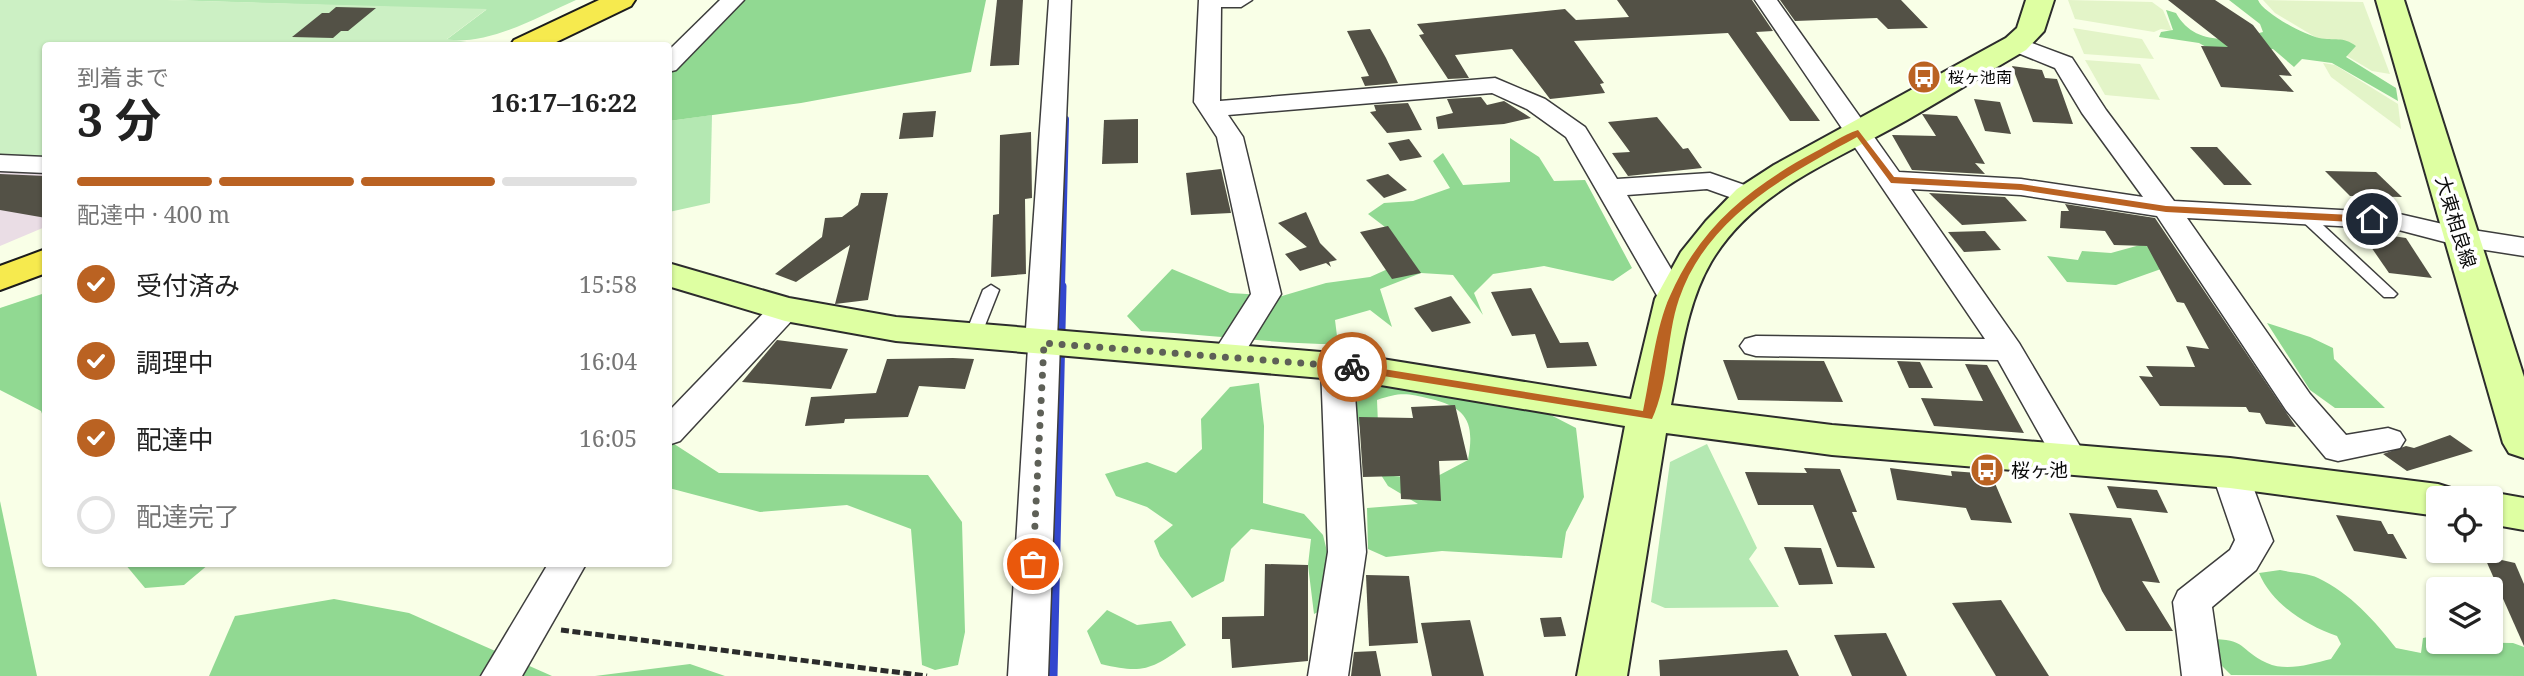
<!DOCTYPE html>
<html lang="ja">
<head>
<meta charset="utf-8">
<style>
	:root { --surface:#fff; --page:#f6f6f6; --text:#222; --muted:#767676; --line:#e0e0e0; --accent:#ba6222 }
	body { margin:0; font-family:"Noto Serif","Noto Sans JP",serif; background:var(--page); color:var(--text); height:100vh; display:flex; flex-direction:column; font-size:26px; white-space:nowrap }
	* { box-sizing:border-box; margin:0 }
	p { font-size:23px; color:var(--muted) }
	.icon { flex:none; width:38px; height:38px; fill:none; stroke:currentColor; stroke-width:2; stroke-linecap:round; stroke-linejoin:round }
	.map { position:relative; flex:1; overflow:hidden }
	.drawer { position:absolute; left:42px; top:42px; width:630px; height:525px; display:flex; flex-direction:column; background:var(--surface); border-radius:7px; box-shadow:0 2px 5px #0004 }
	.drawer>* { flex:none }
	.tools { position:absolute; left:2426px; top:486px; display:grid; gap:14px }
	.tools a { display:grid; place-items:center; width:77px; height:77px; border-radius:7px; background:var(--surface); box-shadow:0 2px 5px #0004; font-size:35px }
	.pin { position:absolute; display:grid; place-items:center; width:60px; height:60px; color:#fff; margin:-30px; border:4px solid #fff; border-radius:50%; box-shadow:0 2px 7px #0007 }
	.courier { position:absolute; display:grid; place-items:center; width:70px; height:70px; margin:-35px; border:5px solid #ba6222; border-radius:50%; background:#fff; color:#222; box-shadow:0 2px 9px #0007 }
	.headline em { font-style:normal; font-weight:700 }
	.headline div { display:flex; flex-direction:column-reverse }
	.headline { display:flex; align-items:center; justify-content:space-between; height:119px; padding:0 35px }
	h1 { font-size:46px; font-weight:700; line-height:52px }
	.bar { display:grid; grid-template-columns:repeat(4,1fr); gap:10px 7px; align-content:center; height:84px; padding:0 35px }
	.bar i { height:9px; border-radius:5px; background:var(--line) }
	.bar .current { background:var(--accent) }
	.bar p { grid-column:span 4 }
	ol { padding:0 35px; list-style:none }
	li { display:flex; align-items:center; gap:21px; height:77px }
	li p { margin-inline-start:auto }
	li .icon { padding:7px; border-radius:50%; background:var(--accent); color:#fff; stroke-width:4 }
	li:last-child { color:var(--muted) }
	li i { width:38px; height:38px; border:4px solid var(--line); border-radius:50% }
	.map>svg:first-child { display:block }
</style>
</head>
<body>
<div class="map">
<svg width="2524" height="676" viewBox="0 0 2524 676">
	<rect width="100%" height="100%" fill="#f9ffe7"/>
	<path fill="#eadde5" d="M0 156 45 157V227L0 246Z"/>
	<g fill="#e3f4c8">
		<path d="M2068 0 2152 2 2163 10 2172 31 2161 29 2154 32 2075 19Z"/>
		<path d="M2263 0 2363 2 2390 74 2372 71 2275 13Z"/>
		<path d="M2073 28 2142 39 2154 59 2084 54Z"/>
		<path d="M2085 60 2140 64 2160 100 2105 95Z"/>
		<path d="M2323 63 2335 65 2398 104 2401 129 2331 77Z"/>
	</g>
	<g fill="#b4e8b2">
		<path d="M167 0H576C536 18 490 45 446 40L486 10Z"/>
		<path d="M712 115 710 203 669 212V121Z"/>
		<path d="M1707 444 1757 548 1749 559 1779 607 1665 608 1651 602 1670 462Z"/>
	</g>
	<g fill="#91d992">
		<path d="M718 0H986L971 72 801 103 669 121 668 71 686 36Z"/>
		<path d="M2229 0H2258C2263 13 2305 35 2319 38 2334 41 2343 36 2356 46L2346 57 2396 88 2398 101 2332 63 2302 59 2294 67 2273 49H2236L2231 61 2199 43 2159 37 2161 32 2173 30 2166 10 2176 13C2194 46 2232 41 2263 32L2260 24Z"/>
		<path d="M1510 138 1539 157 1554 181 1585 180 1632 268 1613 281 1544 266 1493 274 1474 293 1483 315 1453 275 1421 273 1380 289 1392 327 1370 310 1335 320 1338 344C1272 344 1207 334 1141 331L1127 316 1172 269 1230 293 1282 296 1326 283 1370 277 1410 259 1385 227 1368 214 1384 203 1413 201 1450 188 1433 161 1443 153 1463 185 1510 182Z"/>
		<path d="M2140 245 2152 247 2161 269 2116 285 2067 282 2047 256 2078 260 2082 251 2111 253Z"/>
		<path d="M45 293H46L45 422 41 411 0 390V308Z"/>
		<path d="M2267 323 2310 337 2333 348 2334 359 2385 408H2335L2310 390Z"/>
		<path d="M1359 382H1395L1543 411 1576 428 1584 497 1566 532 1562 558 1442 551 1386 557 1368 549 1367 508 1418 504 1388 486 1381 475 1432 479 1468 460C1475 422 1467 408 1431 399 1407 393 1400 392 1377 400L1378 424 1360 427 1354 405Z"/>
		<path d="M1259 383 1264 426 1263 503 1304 514 1323 535 1339 601 1314 614 1308 565 1311 539 1251 529 1231 549 1224 581 1192 598 1160 556 1154 541 1173 525 1147 507 1116 496 1105 474 1147 462 1176 473 1202 449 1201 419 1230 387Z"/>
		<path d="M668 440 719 473 928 475 962 522 965 632 958 665 935 670 922 665 911 529 847 505 760 512 669 488Z"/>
		<path d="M0 501 37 676H0Z"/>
		<path d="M125 564H209L184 585 145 588Z"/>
		<path d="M2280 570C2292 573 2308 573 2318 578 2350 593 2375 621 2396 648L2421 653 2423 638 2438 635V642L2513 643 2524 647V676L2231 675 2215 659 2208 639C2249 639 2237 649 2267 663 2287 672 2310 664 2331 659L2341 644 2337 636C2305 625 2272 604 2259 573Z"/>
		<path d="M334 599 409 613 552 676H209L235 616Z"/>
		<path d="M1107 610 1137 625 1171 621 1186 645C1151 670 1143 674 1101 664L1087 631Z"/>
		<path d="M690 664 725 676H595Z"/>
	</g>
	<path fill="#ccf0c4" d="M0 0H167L487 9 447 39 467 42 460 45 46 46 45 157 0 156Z"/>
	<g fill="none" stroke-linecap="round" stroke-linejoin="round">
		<path stroke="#3247ce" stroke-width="6" d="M1062 288 1066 119"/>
		<path stroke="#3247ce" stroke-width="9" d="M1053 676 1062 286"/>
	</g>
	<g fill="#535146">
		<path d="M997 0H1023L1019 65 990 66Z"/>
		<path d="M1617 0H1752L1773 31 1756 32 1820 121H1790L1728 33 1574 41 1604 83 1600 84 1605 93 1550 99 1512 49 1455 55 1469 78 1448 79 1419 35 1424 34 1417 24 1565 9 1576 20 1629 17Z"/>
		<path d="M1780 0H1901L1928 28 1888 29 1877 18 1795 21Z"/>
		<path d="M2168 0H2215L2253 25 2292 76 2279 75 2294 92 2221 87 2201 46 2228 47Z"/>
		<path d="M336 7 376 8 348 31H341L333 38 292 37 322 13H329Z"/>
		<path d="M1370 29 1386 58 1398 83 1365 86 1361 77 1369 76 1347 31Z"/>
		<path d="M2012 66 2042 70 2045 78 2057 79 2073 124 2033 122Z"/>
		<path d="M1481 97 1487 105 1504 101 1531 118 1504 124 1438 129 1436 117 1453 113 1447 99Z"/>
		<path d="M1974 99 2000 102 2011 134 1985 131Z"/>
		<path d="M1408 103 1422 130 1387 133 1370 112 1376 111 1374 105Z"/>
		<path d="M936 111 933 137 899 139 903 113Z"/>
		<path d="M1922 114 1957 116 1985 164 1975 163 1985 174 1912 170 1892 135 1936 136Z"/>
		<path d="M1657 117 1683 149 1688 148 1702 168 1628 176 1612 153 1630 152 1608 122Z"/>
		<path d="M1138 119V163L1102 164 1104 120Z"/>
		<path d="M1031 132 1032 198 1025 199 1026 274 991 277 993 215 999 214 1000 135Z"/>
		<path d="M1409 139 1422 157 1400 161 1388 143Z"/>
		<path d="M2190 147H2217L2252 185H2224Z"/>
		<path d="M1221 169 1231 213 1191 215 1186 173Z"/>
		<path d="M2325 171 2376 172 2402 197 2350 196Z"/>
		<path d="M0 174 46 176V218L0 210Z"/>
		<path d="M1388 174 1407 190 1384 198 1366 180Z"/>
		<path d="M861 193H888L868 300 835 304 850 245 796 282 775 274 822 237 825 218 842 217 858 205Z"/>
		<path d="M1929 193 2005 197 2027 221 1962 225Z"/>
		<path d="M2065 204 2155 218 2296 427 2266 424 2260 413 2249 412 2246 407 2160 406 2139 376 2153 377 2146 366 2195 367 2186 346 2209 349 2184 303 2177 302 2147 246 2114 245 2105 231 2060 228 2061 211H2069Z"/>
		<path d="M1306 212 1320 243 1337 260 1329 262 1331 267 1326 263 1300 271 1285 254 1307 247 1278 223Z"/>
		<path d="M1388 226 1421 273 1392 279 1360 232Z"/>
		<path d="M1985 231 2001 250 1964 252 1948 232Z"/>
		<path d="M2360 231 2406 238 2432 278 2389 273Z"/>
		<path d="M1531 288 1560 343 1588 342 1597 366 1547 368 1535 334 1512 336 1491 292Z"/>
		<path d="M1451 296 1471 323 1432 332 1414 308Z"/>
		<path d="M777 340 848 349 831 389 742 382Z"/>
		<path d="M953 358 974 359 965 389 919 386 908 417 845 419 844 423 805 426 811 397 876 393 887 359Z"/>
		<path d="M1723 360 1824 361 1843 402 1738 400Z"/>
		<path d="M1897 361 1920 362 1933 388H1909Z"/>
		<path d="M1965 364 1987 365 2024 433 1934 426 1921 398 1983 401Z"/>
		<path d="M1455 405 1468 460 1439 461 1441 501 1401 499 1400 476 1363 477 1359 417 1413 418 1411 407Z"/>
		<path d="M2450 435 2473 451 2407 471 2383 454 2406 446 2414 448Z"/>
		<path d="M1804 468 1840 469 1857 512H1852L1875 568 1837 567 1813 505H1758L1745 472 1807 473Z"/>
		<path d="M1890 468 1952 476 1951 471 1991 474 2012 523 1971 520 1966 508 1897 500Z"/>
		<path d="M2107 486 2157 490 2168 513 2117 508Z"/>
		<path d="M2069 513 2131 518 2160 583 2142 581 2173 631H2126L2102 591Z"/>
		<path d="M2336 515 2381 521 2388 534H2393L2407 559 2354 551Z"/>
		<path d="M1784 547 1821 548 1833 584 1799 585Z"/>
		<path d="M2484 556 2515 563 2524 584V646Z"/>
		<path d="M1265 564 1308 565V661L1232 668 1230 639H1222V617L1264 616Z"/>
		<path d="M1366 575 1409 576 1418 643 1369 646Z"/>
		<path d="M2001 600 2049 676H1996L1952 603Z"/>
		<path d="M1561 617 1566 636 1544 637 1540 618Z"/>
		<path d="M1470 620 1484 676H1432L1421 623Z"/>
		<path d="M1886 633 1907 676H1852L1834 635Z"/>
		<path d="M1787 650 1799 676H1660L1659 660Z"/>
		<path d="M1376 651 1381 676H1351L1354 652Z"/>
	</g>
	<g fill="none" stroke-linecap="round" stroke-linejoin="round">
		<defs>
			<g id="lane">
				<path d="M2305 212 2310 213 2394 291 2397 294 2394 297H2384L2300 219 2298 216Z"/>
				<path d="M991 285 999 290 980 338 972 343 966 342 964 338 983 290Z"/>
			</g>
			<g id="street">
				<path d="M720 0H744L676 70 668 72V51Z"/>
				<path d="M1049 0H1071L1057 339 1060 343 1048 676H1008L1028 347 1025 343Z"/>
				<path d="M1199 0H1252L1241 7H1221L1220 101 1495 78 1545 99 1585 127 1617 179 1710 173 1759 190 1763 196 1759 202 1749 204 1707 189 1627 195 1689 299 1685 306 1674 308 1663 306 1659 299 1566 137 1527 109 1492 93 1228 115 1243 137 1281 294 1237 365 1226 368 1215 365 1210 358 1251 294 1217 137 1194 102Z"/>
				<path d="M1755 0H1777L1899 172 2021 179 2143 197 2082 113 2055 68 2008 49 2004 44 2008 39 2016 37 2072 58 2106 110 2174 201 2395 213 2460 228 2524 238V256L2460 246 2395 229 2187 218 2310 394 2346 435 2388 428 2400 432 2405 440 2400 448 2338 461 2326 458 2286 410 2157 216 2021 195 1911 189 2019 343 2087 458 2082 467 2070 470 2058 467 1998 360 1756 356 1745 353 1740 346 1745 339 1756 336 1985 339Z"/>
				<path d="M0 155 46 157V173L0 171Z"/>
				<path d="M785 299 796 302 800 309 796 316 680 441 668 445V412L774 302Z"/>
				<path d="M1337 355 1348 358 1353 366 1366 552 1348 676H1308L1328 552 1321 366 1326 358Z"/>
				<path d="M2230 460 2242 464 2248 473 2273 541 2256 570 2212 607 2222 676H2182L2173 602 2178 591 2230 550 2235 540 2212 473 2218 464Z"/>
				<path d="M548 564H586L522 676H481Z"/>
			</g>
			<g id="secondary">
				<path d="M2026 0H2054L2044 31 2026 50C1986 73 1947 97 1907 120 1837 160 1754 189 1711 262 1686 305 1681 357 1671 405L1832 425 2230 458 2438 484 2454 489 2459 499H2438V516L2230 488 1832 455 1666 433 1627 676H1577L1625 426 1357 381 896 341 785 321 668 286V263L789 298 896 317 1357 355 1631 399 1655 299 1681 252 1706 221 1737 189 1774 165 2006 38 2017 28Z"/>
				<path d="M2376 0H2404L2524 377V458L2509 453 2503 443Z"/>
				<path d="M2490 492 2524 498V530L2490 524V499H2473Z"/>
			</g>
			<g id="highway">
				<path d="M599 0H635L631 6 548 46H510L514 40Z"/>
				<path d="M46 249V273L0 290V266Z"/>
			</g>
		</defs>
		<use href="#lane" stroke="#3d3d3d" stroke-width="3"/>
		<use href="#street" stroke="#3d3d3d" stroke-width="3"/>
		<use href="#secondary" stroke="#2c2c2c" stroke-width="4"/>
		<use href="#highway" stroke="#1b1b1b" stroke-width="4"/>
		<path stroke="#2c2c2c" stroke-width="5" stroke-dasharray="8 3.5" stroke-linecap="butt" d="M561 630 927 676"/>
		<use href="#lane" fill="#fff" fill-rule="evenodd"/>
		<use href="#street" fill="#fff" fill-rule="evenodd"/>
		<use href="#secondary" fill="#deffa2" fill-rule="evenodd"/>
		<use href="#highway" fill="#f6ea4e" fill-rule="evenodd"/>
	</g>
	<path fill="#ba6222" d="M1858 130 1894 177 2021 184 2166 206 2372 216 2377 219 2372 223 2166 212 2021 190 1891 183 1857 137C1785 176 1707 217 1679 299 1666 337 1669 383 1652 419L1352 371 1346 367 1352 364 1643 411C1650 378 1656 326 1670 296 1700 227 1750 187 1815 152 1829 145 1843 135 1858 130Z"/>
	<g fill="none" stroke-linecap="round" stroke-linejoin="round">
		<path stroke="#5e6057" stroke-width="7" stroke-dasharray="0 12.6" d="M1033 564 1044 343 1352 367"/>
	</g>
	<defs>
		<symbol id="bus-disc" viewBox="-11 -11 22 22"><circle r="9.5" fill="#ba6222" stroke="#fff"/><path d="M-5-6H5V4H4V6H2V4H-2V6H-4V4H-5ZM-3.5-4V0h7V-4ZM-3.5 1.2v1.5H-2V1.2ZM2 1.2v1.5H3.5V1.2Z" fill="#fff"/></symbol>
	</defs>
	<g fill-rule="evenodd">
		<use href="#bus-disc" x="1905" y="58" width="38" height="38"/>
		<use href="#bus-disc" x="1968" y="451" width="38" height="38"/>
	</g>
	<g text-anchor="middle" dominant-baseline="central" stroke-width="7" stroke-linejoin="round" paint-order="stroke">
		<g font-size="16" fill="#0a0a0a" stroke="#fff" text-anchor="start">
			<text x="1948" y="77">桜ヶ池南</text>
		</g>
		<g font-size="19" fill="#0a0a0a" stroke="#fff">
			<text transform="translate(2456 222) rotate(73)">大東相良線</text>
		</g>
		<g font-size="19" fill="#0a0a0a" stroke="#fff" text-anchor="start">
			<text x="2011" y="470">桜ヶ池</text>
		</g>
	</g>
</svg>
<div class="tools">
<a><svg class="icon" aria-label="locate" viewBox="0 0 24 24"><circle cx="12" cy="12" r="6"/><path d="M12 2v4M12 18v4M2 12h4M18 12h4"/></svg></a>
<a><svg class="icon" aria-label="layers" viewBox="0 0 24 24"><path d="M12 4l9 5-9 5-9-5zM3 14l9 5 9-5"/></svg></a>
</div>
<div class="pin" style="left:1033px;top:564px;background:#ea580c"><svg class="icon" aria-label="bag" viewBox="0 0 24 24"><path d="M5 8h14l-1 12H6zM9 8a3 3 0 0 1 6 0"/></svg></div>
<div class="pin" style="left:2372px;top:219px;background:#1f2937"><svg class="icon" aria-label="home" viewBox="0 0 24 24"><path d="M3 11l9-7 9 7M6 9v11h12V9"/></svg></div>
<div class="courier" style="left:1352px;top:367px"><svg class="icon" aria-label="bike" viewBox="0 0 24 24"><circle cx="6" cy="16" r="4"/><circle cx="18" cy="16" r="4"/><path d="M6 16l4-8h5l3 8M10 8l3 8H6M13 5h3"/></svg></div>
<section class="drawer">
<div class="headline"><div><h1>3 分</h1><p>到着まで</p></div><em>16:17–16:22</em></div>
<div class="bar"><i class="current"></i><i class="current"></i><i class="current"></i><i></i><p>配達中 · 400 m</p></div>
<ol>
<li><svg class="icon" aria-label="check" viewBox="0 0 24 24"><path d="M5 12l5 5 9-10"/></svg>受付済み<p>15:58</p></li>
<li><svg class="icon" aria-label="check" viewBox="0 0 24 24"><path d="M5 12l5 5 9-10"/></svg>調理中<p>16:04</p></li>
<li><svg class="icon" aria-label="check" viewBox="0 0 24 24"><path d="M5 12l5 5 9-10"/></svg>配達中<p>16:05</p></li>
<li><i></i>配達完了</li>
</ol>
</section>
</div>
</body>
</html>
